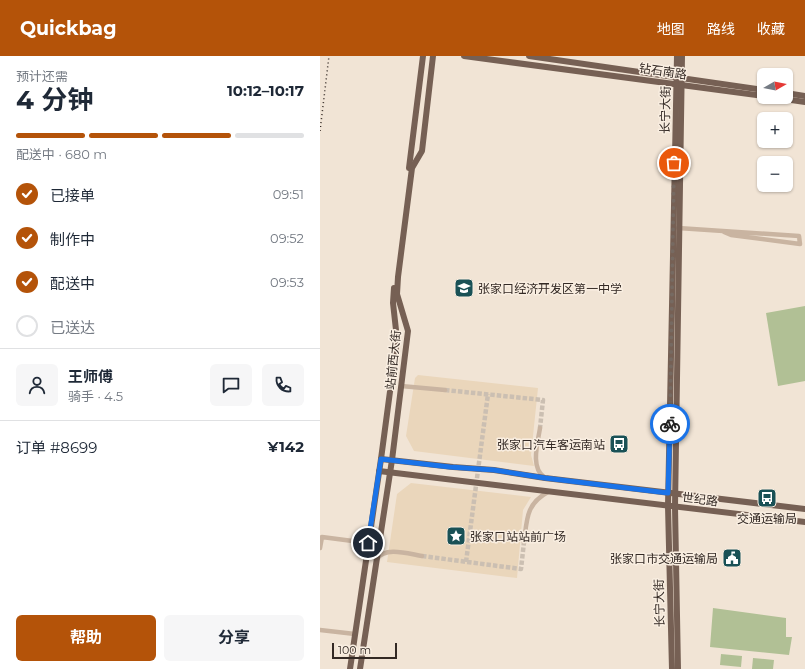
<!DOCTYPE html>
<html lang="zh">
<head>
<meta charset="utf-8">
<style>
	:root { --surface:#fff; --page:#f6f6f7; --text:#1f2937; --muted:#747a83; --line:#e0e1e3; --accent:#b45309 }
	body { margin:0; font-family:Montserrat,"Noto Sans SC",sans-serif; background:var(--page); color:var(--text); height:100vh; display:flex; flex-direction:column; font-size:15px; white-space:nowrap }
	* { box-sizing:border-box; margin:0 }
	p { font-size:13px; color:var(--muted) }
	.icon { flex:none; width:22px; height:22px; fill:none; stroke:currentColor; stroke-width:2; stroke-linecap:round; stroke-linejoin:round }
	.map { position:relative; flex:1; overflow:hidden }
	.panel { display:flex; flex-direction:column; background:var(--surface); width:320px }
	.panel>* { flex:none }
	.needle { width:26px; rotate:81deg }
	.controls { position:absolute; left:437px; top:12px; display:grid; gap:8px }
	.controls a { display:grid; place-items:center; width:36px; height:36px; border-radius:6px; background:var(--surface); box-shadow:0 1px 3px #0004; font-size:20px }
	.scale { position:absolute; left:12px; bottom:10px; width:65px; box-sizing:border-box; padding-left:4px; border:2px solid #332924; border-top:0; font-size:11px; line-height:14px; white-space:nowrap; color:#332924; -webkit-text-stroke:3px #f9eee1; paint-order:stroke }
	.pin { position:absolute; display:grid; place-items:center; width:34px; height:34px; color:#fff; margin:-17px; border:2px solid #fff; border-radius:50%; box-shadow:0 1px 4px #0007 }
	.courier { position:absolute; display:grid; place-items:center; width:40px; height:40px; margin:-20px; border:3px solid #1a73e8; border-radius:50%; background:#fff; color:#222; box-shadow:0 1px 5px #0007 }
	.head em { font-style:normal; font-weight:700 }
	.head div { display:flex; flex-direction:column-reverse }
	.head { display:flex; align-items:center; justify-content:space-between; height:68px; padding:0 16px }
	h1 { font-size:26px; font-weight:700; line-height:30px }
	.bar { display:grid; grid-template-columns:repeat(4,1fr); gap:6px 4px; align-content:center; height:48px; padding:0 16px }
	.bar i { height:5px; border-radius:3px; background:var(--line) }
	.bar .selected { background:var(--accent) }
	.bar p { grid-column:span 4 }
	.line { display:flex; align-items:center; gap:10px; padding:0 16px; border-top:1px solid var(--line) }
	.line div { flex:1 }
	.round { display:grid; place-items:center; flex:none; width:42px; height:42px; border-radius:6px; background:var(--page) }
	ol { padding:0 16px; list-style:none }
	li { display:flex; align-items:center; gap:12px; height:44px }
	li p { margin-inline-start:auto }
	li .icon { padding:4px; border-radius:50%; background:var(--accent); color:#fff; stroke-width:4 }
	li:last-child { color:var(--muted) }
	li i { width:22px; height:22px; border:2px solid var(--line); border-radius:50% }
	.cta { display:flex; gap:8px; margin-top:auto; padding:8px 16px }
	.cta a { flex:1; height:46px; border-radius:6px; background:var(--accent); color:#fff; font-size:16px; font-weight:700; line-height:46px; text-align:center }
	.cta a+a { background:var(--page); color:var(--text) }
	header { display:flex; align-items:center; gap:24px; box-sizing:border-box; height:56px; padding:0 20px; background:var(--accent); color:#fff }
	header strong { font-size:19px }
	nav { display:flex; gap:22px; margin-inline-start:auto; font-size:14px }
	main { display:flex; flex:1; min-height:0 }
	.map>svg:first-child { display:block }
</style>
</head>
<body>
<header>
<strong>Quickbag</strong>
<nav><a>地图</a><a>路线</a><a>收藏</a></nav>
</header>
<main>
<section class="panel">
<div class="head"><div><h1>4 分钟</h1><p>预计还需</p></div><em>10:12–10:17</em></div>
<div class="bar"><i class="selected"></i><i class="selected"></i><i class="selected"></i><i></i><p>配送中 · 680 m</p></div>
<ol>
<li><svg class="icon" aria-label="check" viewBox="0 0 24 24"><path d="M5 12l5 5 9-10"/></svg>已接单<p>09:51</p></li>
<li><svg class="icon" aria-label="check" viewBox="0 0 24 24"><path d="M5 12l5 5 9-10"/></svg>制作中<p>09:52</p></li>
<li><svg class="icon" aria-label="check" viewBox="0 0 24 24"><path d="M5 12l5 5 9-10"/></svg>配送中<p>09:53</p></li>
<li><i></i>已送达</li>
</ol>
<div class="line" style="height:72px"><a class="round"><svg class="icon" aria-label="person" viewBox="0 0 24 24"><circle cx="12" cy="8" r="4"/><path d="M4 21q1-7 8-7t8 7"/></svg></a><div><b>王师傅</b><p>骑手 · 4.5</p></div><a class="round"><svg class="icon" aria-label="chat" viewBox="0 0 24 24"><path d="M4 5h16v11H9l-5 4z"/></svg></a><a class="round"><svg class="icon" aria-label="phone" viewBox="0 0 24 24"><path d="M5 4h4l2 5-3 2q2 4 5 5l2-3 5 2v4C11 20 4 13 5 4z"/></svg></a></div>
<div class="line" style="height:52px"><div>订单 #8699</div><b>¥142</b></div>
<div class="cta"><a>帮助</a><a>分享</a></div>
</section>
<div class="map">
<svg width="485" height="613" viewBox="0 0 485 613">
	<rect width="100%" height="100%" fill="#f1e4d5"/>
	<g fill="#b1c095">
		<path d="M485 250V325L458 330 446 257Z"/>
		<path d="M393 552 466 562V581H472L469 599 390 591Z"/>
		<path d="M401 598 422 600 421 611 400 609Z"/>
		<path d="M433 602 454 604 453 613H432Z"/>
	</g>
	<g fill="#ead6bb">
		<path d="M98 319 218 332 211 399 214 410 94 395 86 380 95 322Z"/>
		<path d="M91 427 211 441 203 454 197 522 67 506 77 438Z"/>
	</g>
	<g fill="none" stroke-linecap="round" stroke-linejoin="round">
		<g stroke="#cbbfb2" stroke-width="4.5" stroke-dasharray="4.5 2" stroke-linecap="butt">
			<path d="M125 334 223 344 220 372"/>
			<path d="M102 500 201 513 204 486"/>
			<path d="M146 506 168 338"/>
		</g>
		<g stroke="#c9b4a1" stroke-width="4.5">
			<path d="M358 172 479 180 480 188 411 179 404 176"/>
			<path d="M81 330 125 334"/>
			<path d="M220 372C218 386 210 411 224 421"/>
			<path d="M204 486C207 463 206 448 228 436"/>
			<path d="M0 492 2 481 48 487"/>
			<path d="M57 503C65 490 89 498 102 500"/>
			<path d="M0 574 35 578"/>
		</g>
		<g stroke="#766054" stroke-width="6">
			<path d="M144 0 444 40"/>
			<path d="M209 0 444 34"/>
			<path d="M466 37 485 40"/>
			<path d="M451 41 485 46"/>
			<path d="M89 112 103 0"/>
			<path d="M61 403 133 411 174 414 225 422 485 453"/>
			<path d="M59 415 485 466"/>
			<path d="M30 613 61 403 77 283 73 247 74 232"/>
			<path d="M40 613 72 404 88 275 77 238 78 221 92 112 102 95 113 0"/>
			<path d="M352 613 348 450 357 0"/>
			<path d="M358 613 355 451 362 0"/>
		</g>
		<path stroke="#332924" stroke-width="1.5" stroke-dasharray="1 3" stroke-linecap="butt" d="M0 75 9 0"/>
	</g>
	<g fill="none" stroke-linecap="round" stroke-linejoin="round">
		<path stroke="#766a62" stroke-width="4" stroke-dasharray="0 7.2" d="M350 368 354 107"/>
		<path stroke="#1a73e8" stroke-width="5" d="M48 487 61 403 130 411 174 414 225 422 348 437 350 368"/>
	</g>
	<defs>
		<symbol id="school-square" viewBox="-11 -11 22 22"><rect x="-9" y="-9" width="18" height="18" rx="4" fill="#195156" stroke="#f9eee1"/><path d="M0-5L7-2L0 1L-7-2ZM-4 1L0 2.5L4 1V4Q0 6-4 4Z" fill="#fff"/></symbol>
		<symbol id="bus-square" viewBox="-11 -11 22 22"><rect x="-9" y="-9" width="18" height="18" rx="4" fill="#195156" stroke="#f9eee1"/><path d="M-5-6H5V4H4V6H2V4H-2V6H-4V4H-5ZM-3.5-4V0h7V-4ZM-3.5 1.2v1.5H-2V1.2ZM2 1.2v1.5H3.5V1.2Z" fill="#fff"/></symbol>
		<symbol id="sight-square" viewBox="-11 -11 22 22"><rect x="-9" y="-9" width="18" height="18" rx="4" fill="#195156" stroke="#f9eee1"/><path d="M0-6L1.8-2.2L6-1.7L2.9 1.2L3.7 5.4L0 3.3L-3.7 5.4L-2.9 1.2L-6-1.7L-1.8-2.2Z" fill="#fff"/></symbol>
		<symbol id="civic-square" viewBox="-11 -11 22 22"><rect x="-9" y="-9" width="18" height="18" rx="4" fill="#195156" stroke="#f9eee1"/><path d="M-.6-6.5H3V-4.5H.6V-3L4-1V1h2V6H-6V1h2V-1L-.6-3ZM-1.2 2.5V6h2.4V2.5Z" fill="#fff"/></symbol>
	</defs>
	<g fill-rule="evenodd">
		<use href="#school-square" x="133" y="221" width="22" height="22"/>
		<use href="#bus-square" x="288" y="377" width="22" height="22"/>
		<use href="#bus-square" x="436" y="431" width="22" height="22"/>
		<use href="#sight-square" x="125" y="469" width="22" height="22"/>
		<use href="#civic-square" x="401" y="491" width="22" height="22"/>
	</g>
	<g text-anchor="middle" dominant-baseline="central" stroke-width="3" stroke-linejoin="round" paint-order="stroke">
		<g font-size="12" fill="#332924" stroke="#f9eee1">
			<text transform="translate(343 15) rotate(8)">钻石南路</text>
			<text transform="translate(345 54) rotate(-89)">长宁大街</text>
			<text transform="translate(73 304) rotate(-84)">站前西大街</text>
			<text transform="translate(380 443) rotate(7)">世纪路</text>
			<text transform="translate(339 547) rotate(-91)">长宁大街</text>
		</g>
		<g font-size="12" fill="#332924" stroke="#f9eee1" text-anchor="start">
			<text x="158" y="232">张家口经济开发区第一中学</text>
			<text x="285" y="388" text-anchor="end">张家口汽车客运南站</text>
			<text x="447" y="462" text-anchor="middle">交通运输局</text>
			<text x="150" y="480">张家口站站前广场</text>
			<text x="398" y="502" text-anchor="end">张家口市交通运输局</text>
		</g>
	</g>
</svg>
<div class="controls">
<a><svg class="needle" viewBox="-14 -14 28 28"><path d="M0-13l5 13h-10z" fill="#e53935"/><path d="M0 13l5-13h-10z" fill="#747a83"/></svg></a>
<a>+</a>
<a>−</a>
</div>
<div class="scale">100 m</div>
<div class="pin" style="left:354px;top:107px;background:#ea580c"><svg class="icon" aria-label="bag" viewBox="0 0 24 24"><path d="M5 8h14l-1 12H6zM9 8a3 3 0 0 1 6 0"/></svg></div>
<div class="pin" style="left:48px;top:487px;background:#1f2937"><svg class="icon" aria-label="home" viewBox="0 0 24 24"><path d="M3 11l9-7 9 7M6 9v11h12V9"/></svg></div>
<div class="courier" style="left:350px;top:368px"><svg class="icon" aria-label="bike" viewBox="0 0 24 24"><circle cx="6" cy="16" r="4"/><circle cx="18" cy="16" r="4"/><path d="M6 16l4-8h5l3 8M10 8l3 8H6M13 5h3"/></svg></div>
</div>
</main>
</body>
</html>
